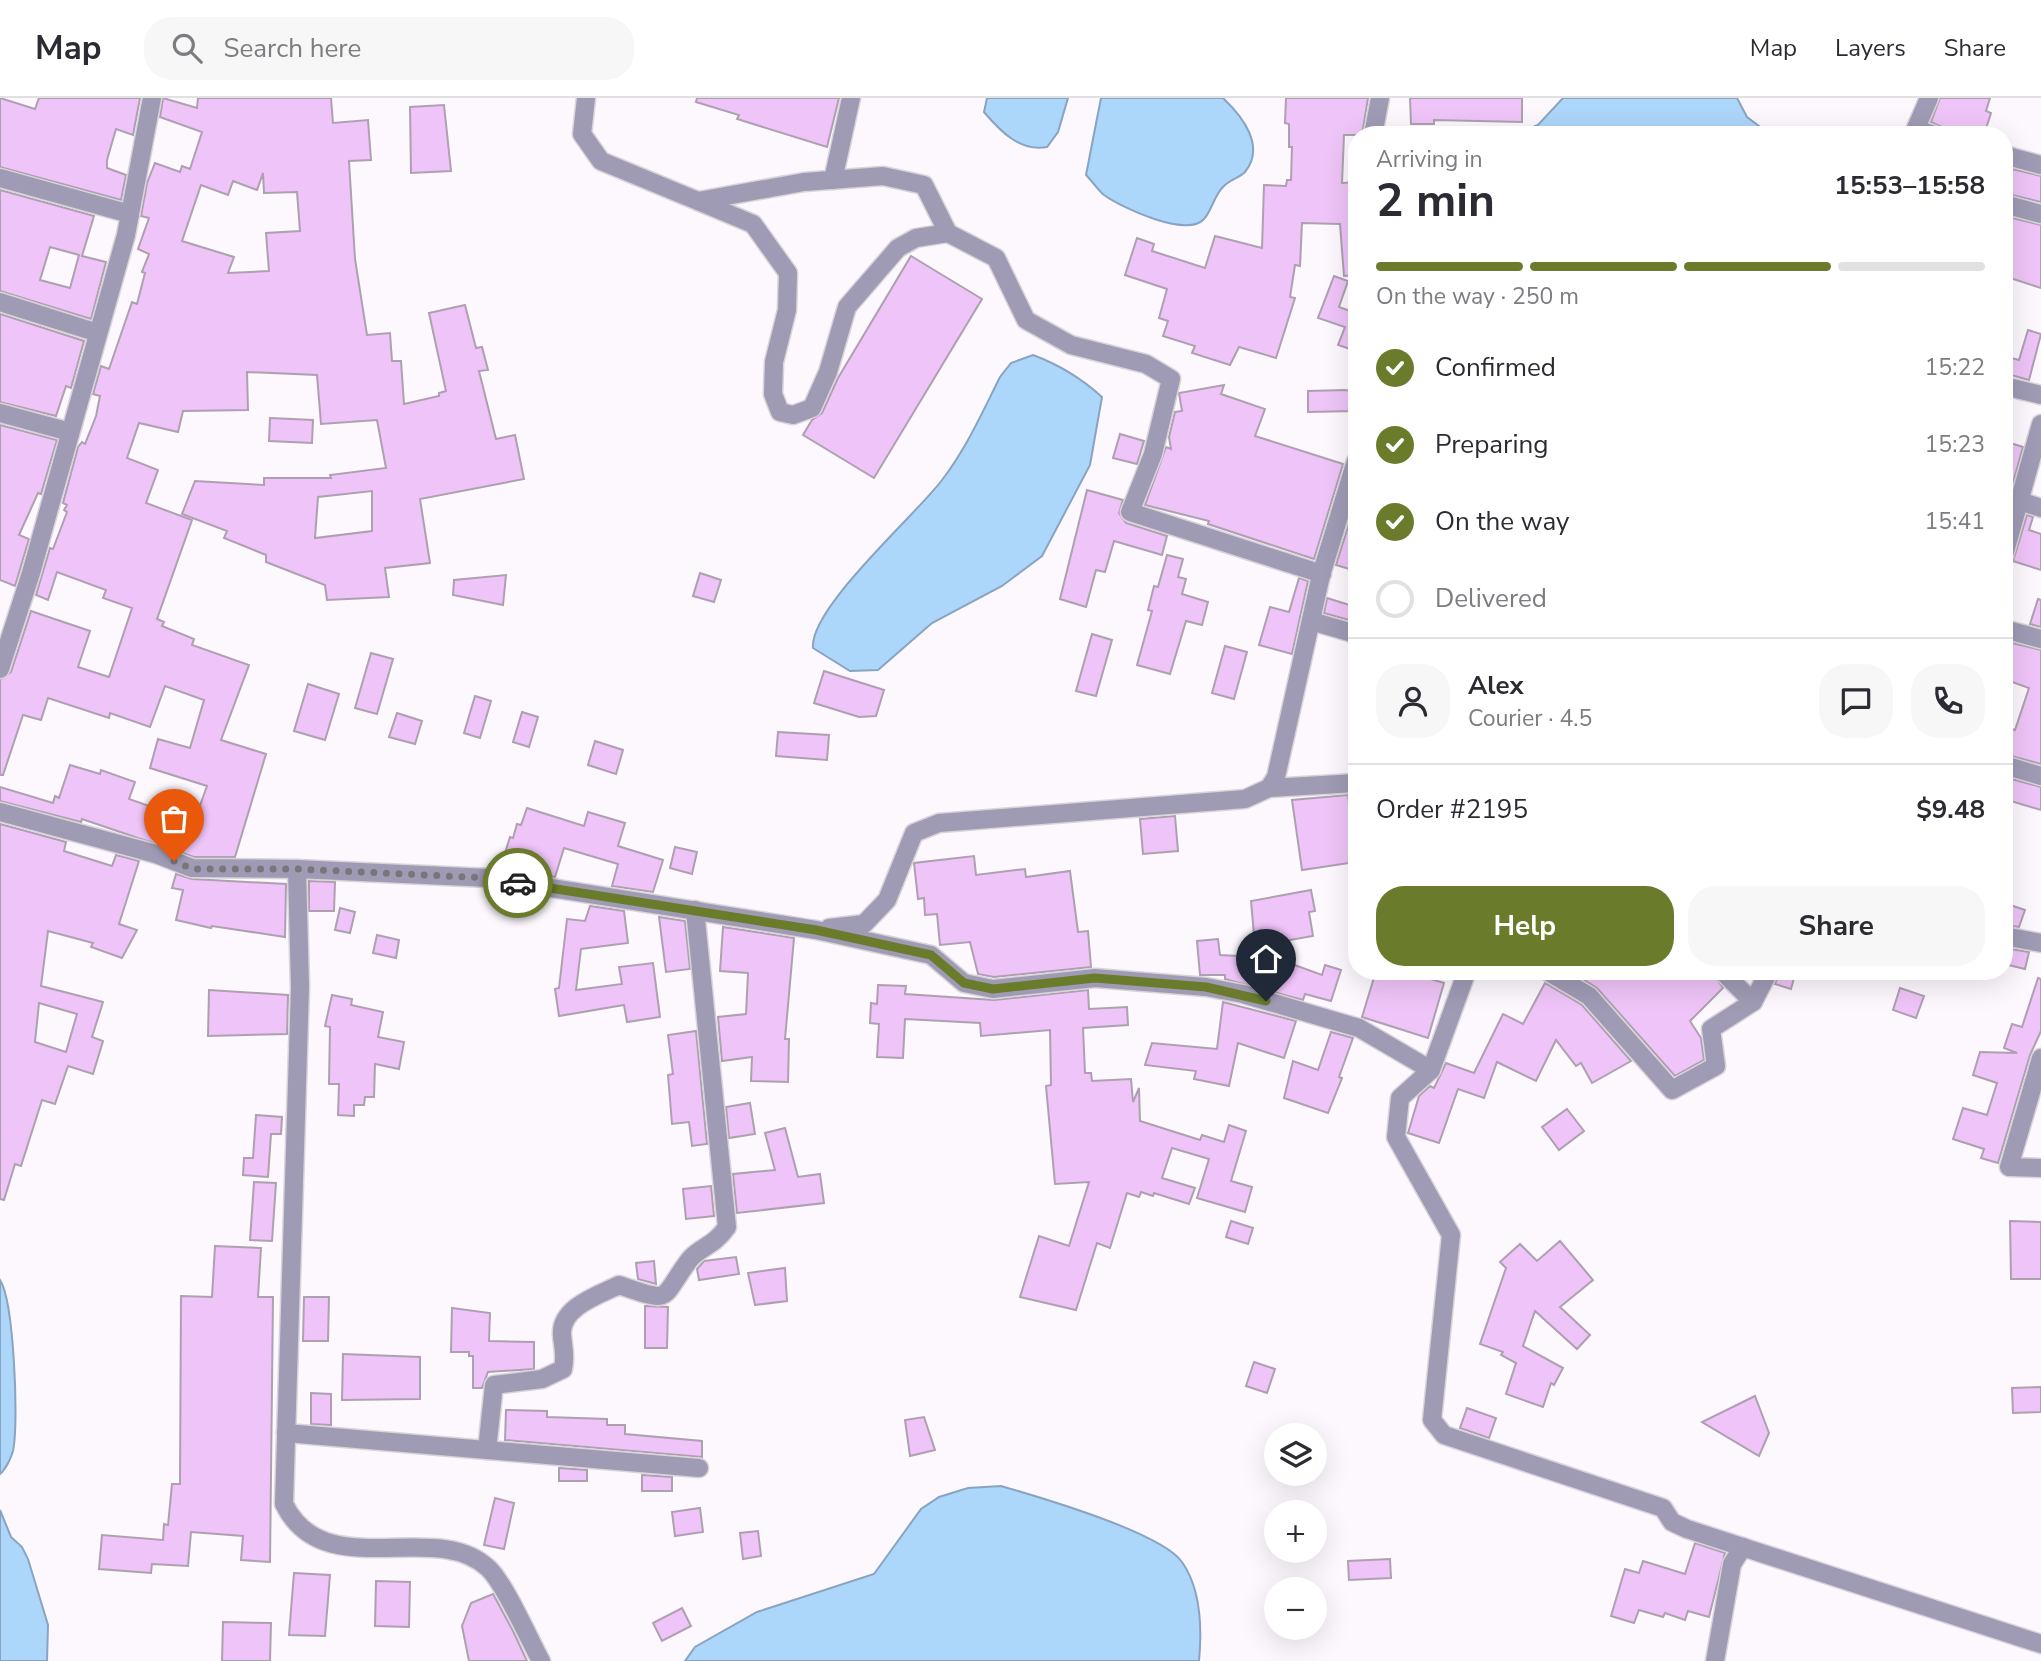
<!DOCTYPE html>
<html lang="en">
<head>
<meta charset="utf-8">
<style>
	:root { --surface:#fff; --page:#f7f7f7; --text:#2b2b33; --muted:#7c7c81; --line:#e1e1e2; --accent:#6a7c2c }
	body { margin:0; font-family:"Nunito Sans",sans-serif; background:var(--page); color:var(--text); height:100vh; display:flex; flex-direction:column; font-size:26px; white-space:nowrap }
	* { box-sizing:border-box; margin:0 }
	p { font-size:23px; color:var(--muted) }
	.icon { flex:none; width:38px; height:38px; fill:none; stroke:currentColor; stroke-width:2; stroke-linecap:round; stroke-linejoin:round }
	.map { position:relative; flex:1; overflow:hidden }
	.details { position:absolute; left:1348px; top:28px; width:665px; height:854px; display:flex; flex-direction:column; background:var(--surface); border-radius:28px; box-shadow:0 7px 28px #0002 }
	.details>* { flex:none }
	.controls { position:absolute; left:1264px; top:1325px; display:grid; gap:14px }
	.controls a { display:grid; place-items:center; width:63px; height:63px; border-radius:50%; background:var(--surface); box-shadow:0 7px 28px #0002; font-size:35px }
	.pin { position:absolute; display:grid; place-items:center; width:60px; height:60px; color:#fff; margin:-72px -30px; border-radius:50% 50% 50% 0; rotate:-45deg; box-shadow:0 0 7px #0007 }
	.pin .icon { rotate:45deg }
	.courier { position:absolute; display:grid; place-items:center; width:70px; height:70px; margin:-35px; border:5px solid #6a7c2c; border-radius:50%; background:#fff; color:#222; box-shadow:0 2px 9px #0007 }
	.overview em { font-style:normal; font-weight:700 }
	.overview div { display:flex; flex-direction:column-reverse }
	.overview { display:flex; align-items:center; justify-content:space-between; height:119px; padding:0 28px }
	h1 { font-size:46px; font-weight:700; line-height:52px }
	.bar { display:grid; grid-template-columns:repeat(4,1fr); gap:10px 7px; align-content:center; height:84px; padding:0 28px }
	.bar i { height:9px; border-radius:5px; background:var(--line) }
	.bar .on { background:var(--accent) }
	.bar p { grid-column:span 4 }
	.line { display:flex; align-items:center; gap:18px; padding:0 28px; border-top:2px solid var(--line) }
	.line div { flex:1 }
	.round { display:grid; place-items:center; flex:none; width:74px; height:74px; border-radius:28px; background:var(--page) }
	ol { padding:0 28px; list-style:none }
	li { display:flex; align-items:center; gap:21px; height:77px }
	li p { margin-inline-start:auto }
	li .icon { padding:7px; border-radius:50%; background:var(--accent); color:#fff; stroke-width:4 }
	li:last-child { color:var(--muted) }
	li i { width:38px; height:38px; border:4px solid var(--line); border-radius:50% }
	.primary-button { display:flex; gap:14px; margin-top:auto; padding:14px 28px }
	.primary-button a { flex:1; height:80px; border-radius:28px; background:var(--accent); color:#fff; font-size:28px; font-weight:700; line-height:80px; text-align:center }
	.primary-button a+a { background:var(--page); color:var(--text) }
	header { display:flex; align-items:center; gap:42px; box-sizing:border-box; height:98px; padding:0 35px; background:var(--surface); border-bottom:2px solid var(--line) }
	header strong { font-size:33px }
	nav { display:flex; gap:38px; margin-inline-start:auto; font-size:24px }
	.search { width:490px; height:63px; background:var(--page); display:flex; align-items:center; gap:18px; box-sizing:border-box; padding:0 24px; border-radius:28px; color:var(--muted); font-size:26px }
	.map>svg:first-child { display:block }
</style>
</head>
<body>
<header>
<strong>Map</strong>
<div class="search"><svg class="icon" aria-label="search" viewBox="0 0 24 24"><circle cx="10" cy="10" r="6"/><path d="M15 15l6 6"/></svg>Search here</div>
<nav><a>Map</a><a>Layers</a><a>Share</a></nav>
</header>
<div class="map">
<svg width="2041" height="1563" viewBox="0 0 2041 1563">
	<rect width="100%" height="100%" fill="#fdf7fe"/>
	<g fill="#add6fb" stroke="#89a4c0" stroke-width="2">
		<path d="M987 0H1068L1058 34 1047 49C1020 54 1000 33 984 14Z"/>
		<path d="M1101 0H1223C1242 18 1266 48 1245 74 1239 80 1229 82 1223 89 1214 98 1212 112 1204 121 1187 140 1122 110 1104 97 1098 92 1092 83 1086 77Z"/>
		<path d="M1563 0H1737L1747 19 1771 37H1513L1538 27Z"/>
		<path d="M1033 257C1060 267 1081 280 1102 299L1090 367 1042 458 1002 488 932 525 878 572 850 573 813 550C809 510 917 416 942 382 966 351 983 313 1000 279L1011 265Z"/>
		<path d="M0 1182C14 1203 19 1326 13 1353 11 1360 6 1371 0 1376Z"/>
		<path d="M1001 1388C1039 1399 1161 1434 1182 1464 1201 1491 1202 1531 1199 1563H685L695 1549 757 1514 874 1476 921 1411 939 1399 968 1390Z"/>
		<path d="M0 1412 11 1439 22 1449 28 1461 48 1527 47 1563H0Z"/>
	</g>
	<g fill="#efc4f8" stroke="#aea0b0" stroke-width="2" fill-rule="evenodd">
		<path d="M0 0 35 11 39 0H140L133 37 116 31 107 62V70L126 77 121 102 0 69Z"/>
		<path d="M163 0 197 10 198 0H331L333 25 368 22 371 62 349 63 355 161 367 237 390 235 392 263H401L404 306 439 298V295L446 293 429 215 465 207 476 250 482 249 488 272 479 273 496 341 515 337 524 381 420 401 430 465 385 470 389 499 327 502 325 487 266 464V457L224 440 227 433 182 416 195 383 264 387V380H331L330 377 386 370 377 322 321 326 317 277 247 274 248 312 183 313 178 334 139 325 127 360 158 372 146 405 192 422 157 521 164 524 162 528 194 541 192 547 249 567 221 642 266 656 235 759H194L82 721 81 724 0 703V689L53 705 55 698 59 700 70 667 100 676 101 672 135 684 129 701 194 724 207 688 150 670 158 641 190 650 204 602 165 588 150 629 110 615 109 620 48 600 41 622 23 617 3 677H0V582L11 574 31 513 90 533 78 569 109 579 132 510 103 500 106 492 57 474 48 502 36 497 50 450 53 451 67 414 64 412 67 407 63 405 78 349 82 344 85 346 96 318 100 298 93 296 101 268 109 271 132 204 137 206 145 175 142 174 149 156 138 151 149 120 141 118 147 85 155 65 180 74 182 68 190 71 202 34 160 19ZM263 75 264 95 297 94 300 133 266 135 269 173 228 175 234 159 182 143 201 87 228 97 233 83 257 92ZM372 393V433L315 440 318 399Z"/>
		<path d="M697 0H839L827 49 737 21 739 17 696 4Z"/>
		<path d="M1286 0H1368L1362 37H1344L1342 85 1356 84V177L1344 178 1340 126 1302 125 1300 168 1295 167 1290 199 1295 200 1276 260 1239 249 1230 267 1192 255 1195 248 1163 238 1168 223 1159 220 1167 191 1125 177 1137 140 1154 146 1152 153 1205 170 1215 138 1262 150 1264 87 1286 88 1287 82H1291L1292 49H1289V26L1285 25Z"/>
		<path d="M1410 0H1522V24L1434 22V26H1411Z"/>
		<path d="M1940 0H1990L1986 13 1991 15 1984 37H1945L1942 29 1931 24Z"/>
		<path d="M444 7 451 73 411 75 410 9Z"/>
		<path d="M2004 69 2041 78V104L2004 95Z"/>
		<path d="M0 92 94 118 82 158 106 164 91 221 0 193ZM50 149 79 157 70 190 40 182Z"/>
		<path d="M2004 118 2041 127V190L2004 178Z"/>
		<path d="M911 158 982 201 874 380 803 337 812 322 822 315 838 280Z"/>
		<path d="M1334 178 1348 183 1339 209 1350 213 1356 203V253L1338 247 1345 229 1318 220Z"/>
		<path d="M0 216 84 243 71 290 66 288 56 318 0 304Z"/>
		<path d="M2028 232 2041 236 2029 282 2004 275V258L2019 262Z"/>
		<path d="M1224 287 1221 296 1265 311 1255 338 1343 366 1314 461 1208 426 1209 423 1145 407 1166 349 1171 351 1169 339 1175 314 1182 313 1179 295Z"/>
		<path d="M1346 292 1356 295V313L1308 314V293Z"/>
		<path d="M270 320 313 322 312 345 269 343Z"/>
		<path d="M0 327 57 342 41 396 38 395 19 437 29 441 15 488 0 482Z"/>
		<path d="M1120 336 1144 343 1137 366 1113 360Z"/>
		<path d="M2004 343 2023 349 2012 388 2004 387Z"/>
		<path d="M1087 392 1123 402 1119 415 1126 425 1167 438 1162 457 1114 443 1105 474 1096 472 1086 509 1060 501Z"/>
		<path d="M1353 413 1356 414V473L1336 467Z"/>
		<path d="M2027 417 2033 419 2029 432 2041 436V472L2013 463Z"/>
		<path d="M1167 457 1183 461 1178 479 1186 481 1182 496 1208 504 1202 527 1186 523 1170 576 1137 567 1152 513 1148 512 1154 488 1158 489Z"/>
		<path d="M700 475 721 482 714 504 693 498Z"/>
		<path d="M506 477 503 507 453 497 454 482Z"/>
		<path d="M1299 480 1308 483 1292 556 1259 547 1270 509 1289 514Z"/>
		<path d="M1327 500 1356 509V524L1324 515Z"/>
		<path d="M2038 501 2041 502V529L2030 526Z"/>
		<path d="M1092 536 1112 542 1096 598 1076 593Z"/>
		<path d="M2004 543 2041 552V666L2004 656V629L2015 632 2029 590 2004 581Z"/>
		<path d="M1225 548 1247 554 1234 601 1212 595Z"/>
		<path d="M371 555 393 561 377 616 355 610Z"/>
		<path d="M824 573 884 592 876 618 859 619 814 605Z"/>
		<path d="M308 586 339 596 325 642 294 633Z"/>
		<path d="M475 598 491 603 480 640 464 635Z"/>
		<path d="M522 614 538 619 529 649 513 644Z"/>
		<path d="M397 615 422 623 415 646 389 639Z"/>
		<path d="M778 634 829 637 827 662 776 658Z"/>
		<path d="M595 643 623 652 616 676 588 667Z"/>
		<path d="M2004 679 2041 689V712L2004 701Z"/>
		<path d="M1348 697 1356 764 1302 772 1292 702Z"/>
		<path d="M527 710 584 728 588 714 625 725 618 748 663 762 653 794 612 788 618 766 564 750 555 779 501 768 510 739 513 740 517 726 521 727Z"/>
		<path d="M1175 718 1178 753 1143 756 1140 721Z"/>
		<path d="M0 726 66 744 64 753 112 768 116 757 139 763 119 826 137 832 122 860 91 849 93 845 48 833 41 888 103 904 92 939 103 943 93 976 68 968 55 1006 42 1002 21 1068 15 1066 4 1102 0 1101ZM39 905 77 916 66 954 35 944Z"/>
		<path d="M675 749 697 754 692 776 670 770Z"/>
		<path d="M974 758 976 777 1025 771 1026 779 1070 773 1078 834 1088 833 1091 869 994 879 978 876 970 844 940 847 937 816 925 817 924 800 918 801 914 765Z"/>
		<path d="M176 776 192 781 286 786 285 839 212 828 211 830 176 822 183 792 172 790Z"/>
		<path d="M309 783 335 784 334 813H309Z"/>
		<path d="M1311 792 1315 813 1309 814 1313 838 1255 848 1251 803Z"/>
		<path d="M2004 805 2025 812 2019 829 2004 827Z"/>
		<path d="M590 808 624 813 628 845 581 851 576 892 622 886 619 869 653 865 660 919 627 924 624 907 559 918 555 891 559 890 567 821 585 823Z"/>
		<path d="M340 810 355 814 350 835 335 832Z"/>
		<path d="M659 819 685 823 690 871 666 874Z"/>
		<path d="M723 829 794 840 785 941H789L788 984 751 983 752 959 722 963 718 919 746 916 748 875 720 873Z"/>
		<path d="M377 837 399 842 396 860 373 855Z"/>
		<path d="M1218 841 1220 857 1257 859 1256 853 1322 877 1325 867 1341 872 1331 903 1305 896 1303 902 1225 881V877H1200L1197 843Z"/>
		<path d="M2004 850 2029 854 2025 871 2004 866Z"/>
		<path d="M1376 873H1404L1444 885 1428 940 1362 919Z"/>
		<path d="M1570 873H1711L1723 890 1690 923 1701 940 1704 962 1675 978 1597 890Z"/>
		<path d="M1780 873H1796L1791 891 1775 886Z"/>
		<path d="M2038 880 2041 881V933L2030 957 1998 1065 1981 1060 1984 1051 1953 1041 1963 1010 1987 1017 1997 985 1973 977 1980 954 2017 955 2004 950 2012 926 2022 929Z"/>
		<path d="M1545 885 1582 907 1631 963 1592 985 1581 965 1576 968 1556 942 1536 983 1497 964 1484 1000 1458 991 1439 1045 1408 1035 1419 998 1430 988 1434 990 1446 965 1474 975 1503 916 1523 926Z"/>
		<path d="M878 887 906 888 905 896 994 902 1088 892 1089 911 1127 909 1128 927 1083 930 1085 975H1091L1092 983 1131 981 1133 1004 1139 990 1140 1023 1200 1042 1202 1037 1224 1044 1229 1027 1246 1033 1231 1083 1252 1089 1245 1114 1197 1100 1209 1061 1172 1050 1162 1080 1195 1090 1189 1106 1154 1095 1153 1098 1141 1094 1139 1099 1127 1095 1110 1150 1097 1145 1076 1212 1020 1199 1039 1138 1069 1148 1089 1084 1055 1086 1046 988 1051 987 1050 932 981 938 980 925 905 921 903 960 877 959 879 926 870 925 871 905 877 906Z"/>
		<path d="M1900 890 1924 898 1916 920 1893 912Z"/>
		<path d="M209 892 288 897 287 936 208 938Z"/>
		<path d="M332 897 352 901 351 907 383 914 378 939 404 944 399 971 375 966 374 999H365L364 1007H354V1018L338 1017 339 986H329L330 929 325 928Z"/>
		<path d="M1223 904 1296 923 1284 960 1238 945 1229 988 1194 981 1196 973 1145 967 1152 945 1217 951Z"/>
		<path d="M696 933 707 1046 692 1048 689 1024 672 1026 668 977 673 976 668 937Z"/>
		<path d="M1331 934 1353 940 1339 979 1342 980 1328 1015 1284 1000 1293 963 1318 972Z"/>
		<path d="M750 1005 755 1036 729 1040 726 1009Z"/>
		<path d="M1567 1011 1584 1033 1559 1052 1542 1029Z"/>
		<path d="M256 1017 282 1019 281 1036H271L268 1079 243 1077 244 1060H253Z"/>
		<path d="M785 1030 798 1079 820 1076 824 1105 737 1115 733 1076 775 1072 765 1035Z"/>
		<path d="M254 1084 276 1085 272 1143 250 1142Z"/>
		<path d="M711 1088 714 1118 686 1121 683 1091Z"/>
		<path d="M1231 1123 1253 1130 1248 1146 1226 1139Z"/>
		<path d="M2010 1123 2041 1124V1181H2011Z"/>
		<path d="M1560 1143 1593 1182 1560 1209 1590 1237 1577 1251 1535 1213 1523 1248 1563 1270 1554 1287 1551 1285 1543 1309 1506 1296 1516 1265 1501 1257 1503 1254 1480 1246 1506 1170 1500 1164 1520 1146 1537 1163Z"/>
		<path d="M215 1148 261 1150 258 1199H273L270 1464 241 1462 243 1438 191 1434 188 1468 152 1466 151 1475 99 1471 102 1437 163 1442 164 1426 168 1427 172 1386H180L181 1198 212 1199Z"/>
		<path d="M736 1159 739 1176 699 1182 697 1171 704 1163Z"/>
		<path d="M654 1163 656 1186 638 1181 636 1165Z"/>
		<path d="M785 1170 787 1203 755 1207 748 1175Z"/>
		<path d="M304 1199H329L328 1243H303Z"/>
		<path d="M645 1208 668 1209 667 1250H645Z"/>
		<path d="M452 1210 490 1215 489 1243 534 1244V1271L488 1274 482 1290H473V1258H469V1254H451Z"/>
		<path d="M343 1256 420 1259V1301L342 1302Z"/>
		<path d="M1254 1264 1275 1271 1267 1295 1246 1288Z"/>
		<path d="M2041 1289V1314L2013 1315 2012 1290Z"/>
		<path d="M311 1295 331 1296V1327L311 1326Z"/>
		<path d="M1755 1298 1769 1335 1759 1358 1702 1324Z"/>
		<path d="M1467 1310 1496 1320 1489 1340 1460 1330Z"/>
		<path d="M506 1312 547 1313V1319L607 1321V1327H625V1336L702 1343V1359L505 1342Z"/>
		<path d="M924 1319 935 1352 910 1358 905 1322Z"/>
		<path d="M559 1370 587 1372V1383H559Z"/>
		<path d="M642 1377 672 1379V1393H642Z"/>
		<path d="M495 1400 514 1405 504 1451 484 1447Z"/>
		<path d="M700 1410 703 1434 675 1438 672 1414Z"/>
		<path d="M758 1433 761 1458 743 1461 740 1435Z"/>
		<path d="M1695 1445 1725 1455 1709 1519 1688 1513 1685 1522 1665 1515 1663 1519 1639 1512 1634 1525 1611 1518 1625 1471 1639 1475 1643 1463 1685 1476Z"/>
		<path d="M1390 1461 1391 1480 1349 1482 1348 1463Z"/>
		<path d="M294 1475 330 1477 325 1538 289 1537Z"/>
		<path d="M376 1483 410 1484 409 1529 375 1528Z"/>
		<path d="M493 1496 513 1533 527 1563H469L462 1528 471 1505Z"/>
		<path d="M682 1510 691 1528 662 1543 653 1525Z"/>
		<path d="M223 1524 271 1525 270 1563H222Z"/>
	</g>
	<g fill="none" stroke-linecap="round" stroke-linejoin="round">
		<defs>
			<g id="street">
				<path d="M586 0 582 36 601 63 698 103 804 84 883 78 924 87 948 135 996 160 1026 222 1071 247 1146 266 1171 281 1153 356 1130 414 1322 476"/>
				<path d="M1916 31 1934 37"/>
				<path d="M1373 37 1380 0"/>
				<path d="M1913 37 1929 0"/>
				<path d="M2004 57 2041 67"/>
				<path d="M0 80 130 116"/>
				<path d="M833 82 851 0"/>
				<path d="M698 103 753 126 788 175 787 212 774 264 773 296 780 314 793 317 812 310 828 274 847 209 898 150 916 140 948 135"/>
				<path d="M2004 106 2041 116"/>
				<path d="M0 204 98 235"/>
				<path d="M2004 288 2041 297"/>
				<path d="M0 315 70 334"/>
				<path d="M2004 398 2041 410"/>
				<path d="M2004 457 2041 326"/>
				<path d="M1311 523 1356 536"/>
				<path d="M2004 531 2041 541"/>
				<path d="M0 571 31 475 126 137 152 0"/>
				<path d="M2004 667 2041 678"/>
				<path d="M1269 690 1356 685"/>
				<path d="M0 714 156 756 192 770 297 771 489 780 816 832 931 857 964 885 993 891 1095 880 1206 889 1243 896 1359 930 1431 972"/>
				<path d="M297 771 300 889 284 1406C324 1488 436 1420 488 1470 504 1484 529 1541 541 1563"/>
				<path d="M829 830 864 826 887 802 914 735 939 725 1245 701 1269 690 1276 679 1321 477 1356 363"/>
				<path d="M2004 838 2041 845"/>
				<path d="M1467 873 1431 972 1400 1000 1396 1039 1451 1137 1432 1322 1444 1337 1663 1410 1672 1424 1687 1431 2041 1546"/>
				<path d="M1547 873 1589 898 1672 992 1716 968 1711 931 1753 904 1769 873"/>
				<path d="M1722 873 1753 904"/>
				<path d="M2041 960 2009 1069 2041 1070"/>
				<path d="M286 1335 699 1370"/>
				<path d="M487 1352 494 1287 542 1281 563 1271C566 1257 563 1250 562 1237 560 1209 599 1197 619 1187 674 1206 659 1202 690 1161 700 1149 714 1148 727 1129L695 812"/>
				<path d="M1715 1563 1732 1466 1743 1449"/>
			</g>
		</defs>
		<use href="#street" stroke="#d9d3da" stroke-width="21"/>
		<use href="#street" stroke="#a09bb5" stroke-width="18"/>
	</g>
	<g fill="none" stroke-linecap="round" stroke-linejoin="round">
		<path stroke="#7a757b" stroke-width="7" stroke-dasharray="0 12.6" d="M174 763 192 771H297L489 780 518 785"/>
		<path stroke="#6a7c2c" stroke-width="9" d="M518 785 816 832 931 857 964 885 993 891 1095 880 1206 889 1266 903"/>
	</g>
</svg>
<div class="controls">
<a><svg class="icon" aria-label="layers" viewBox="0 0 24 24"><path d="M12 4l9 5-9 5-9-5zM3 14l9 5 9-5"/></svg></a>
<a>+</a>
<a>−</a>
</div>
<div class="pin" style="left:174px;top:763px;background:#ea580c"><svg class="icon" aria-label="bag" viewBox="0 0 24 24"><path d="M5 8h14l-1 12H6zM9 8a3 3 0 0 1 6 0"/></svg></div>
<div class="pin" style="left:1266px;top:903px;background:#1f2937"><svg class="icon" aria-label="home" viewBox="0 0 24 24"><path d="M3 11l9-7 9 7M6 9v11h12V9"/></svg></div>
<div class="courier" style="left:518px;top:785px"><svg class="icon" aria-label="car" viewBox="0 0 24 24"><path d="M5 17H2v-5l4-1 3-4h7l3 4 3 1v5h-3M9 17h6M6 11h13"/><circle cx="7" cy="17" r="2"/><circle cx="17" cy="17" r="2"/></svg></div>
<section class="details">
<div class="overview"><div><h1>2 min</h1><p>Arriving in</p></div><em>15:53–15:58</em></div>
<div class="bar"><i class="on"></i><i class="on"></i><i class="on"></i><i></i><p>On the way · 250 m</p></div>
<ol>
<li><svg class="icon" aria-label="check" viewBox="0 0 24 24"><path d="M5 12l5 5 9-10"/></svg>Confirmed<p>15:22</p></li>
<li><svg class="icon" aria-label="check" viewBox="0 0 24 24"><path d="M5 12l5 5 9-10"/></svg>Preparing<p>15:23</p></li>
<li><svg class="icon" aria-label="check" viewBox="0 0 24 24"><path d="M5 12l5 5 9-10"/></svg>On the way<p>15:41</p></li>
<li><i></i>Delivered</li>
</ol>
<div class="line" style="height:126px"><a class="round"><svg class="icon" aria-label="person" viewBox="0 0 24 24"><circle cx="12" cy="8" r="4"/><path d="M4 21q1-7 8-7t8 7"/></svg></a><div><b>Alex</b><p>Courier · 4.5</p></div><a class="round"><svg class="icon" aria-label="chat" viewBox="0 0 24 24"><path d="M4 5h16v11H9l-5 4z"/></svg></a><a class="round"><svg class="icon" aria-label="phone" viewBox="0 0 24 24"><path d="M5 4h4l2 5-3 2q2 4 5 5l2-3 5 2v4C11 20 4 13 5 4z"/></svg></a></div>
<div class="line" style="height:91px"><div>Order #2195</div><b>$9.48</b></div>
<div class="primary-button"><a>Help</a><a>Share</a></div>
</section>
</div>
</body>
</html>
